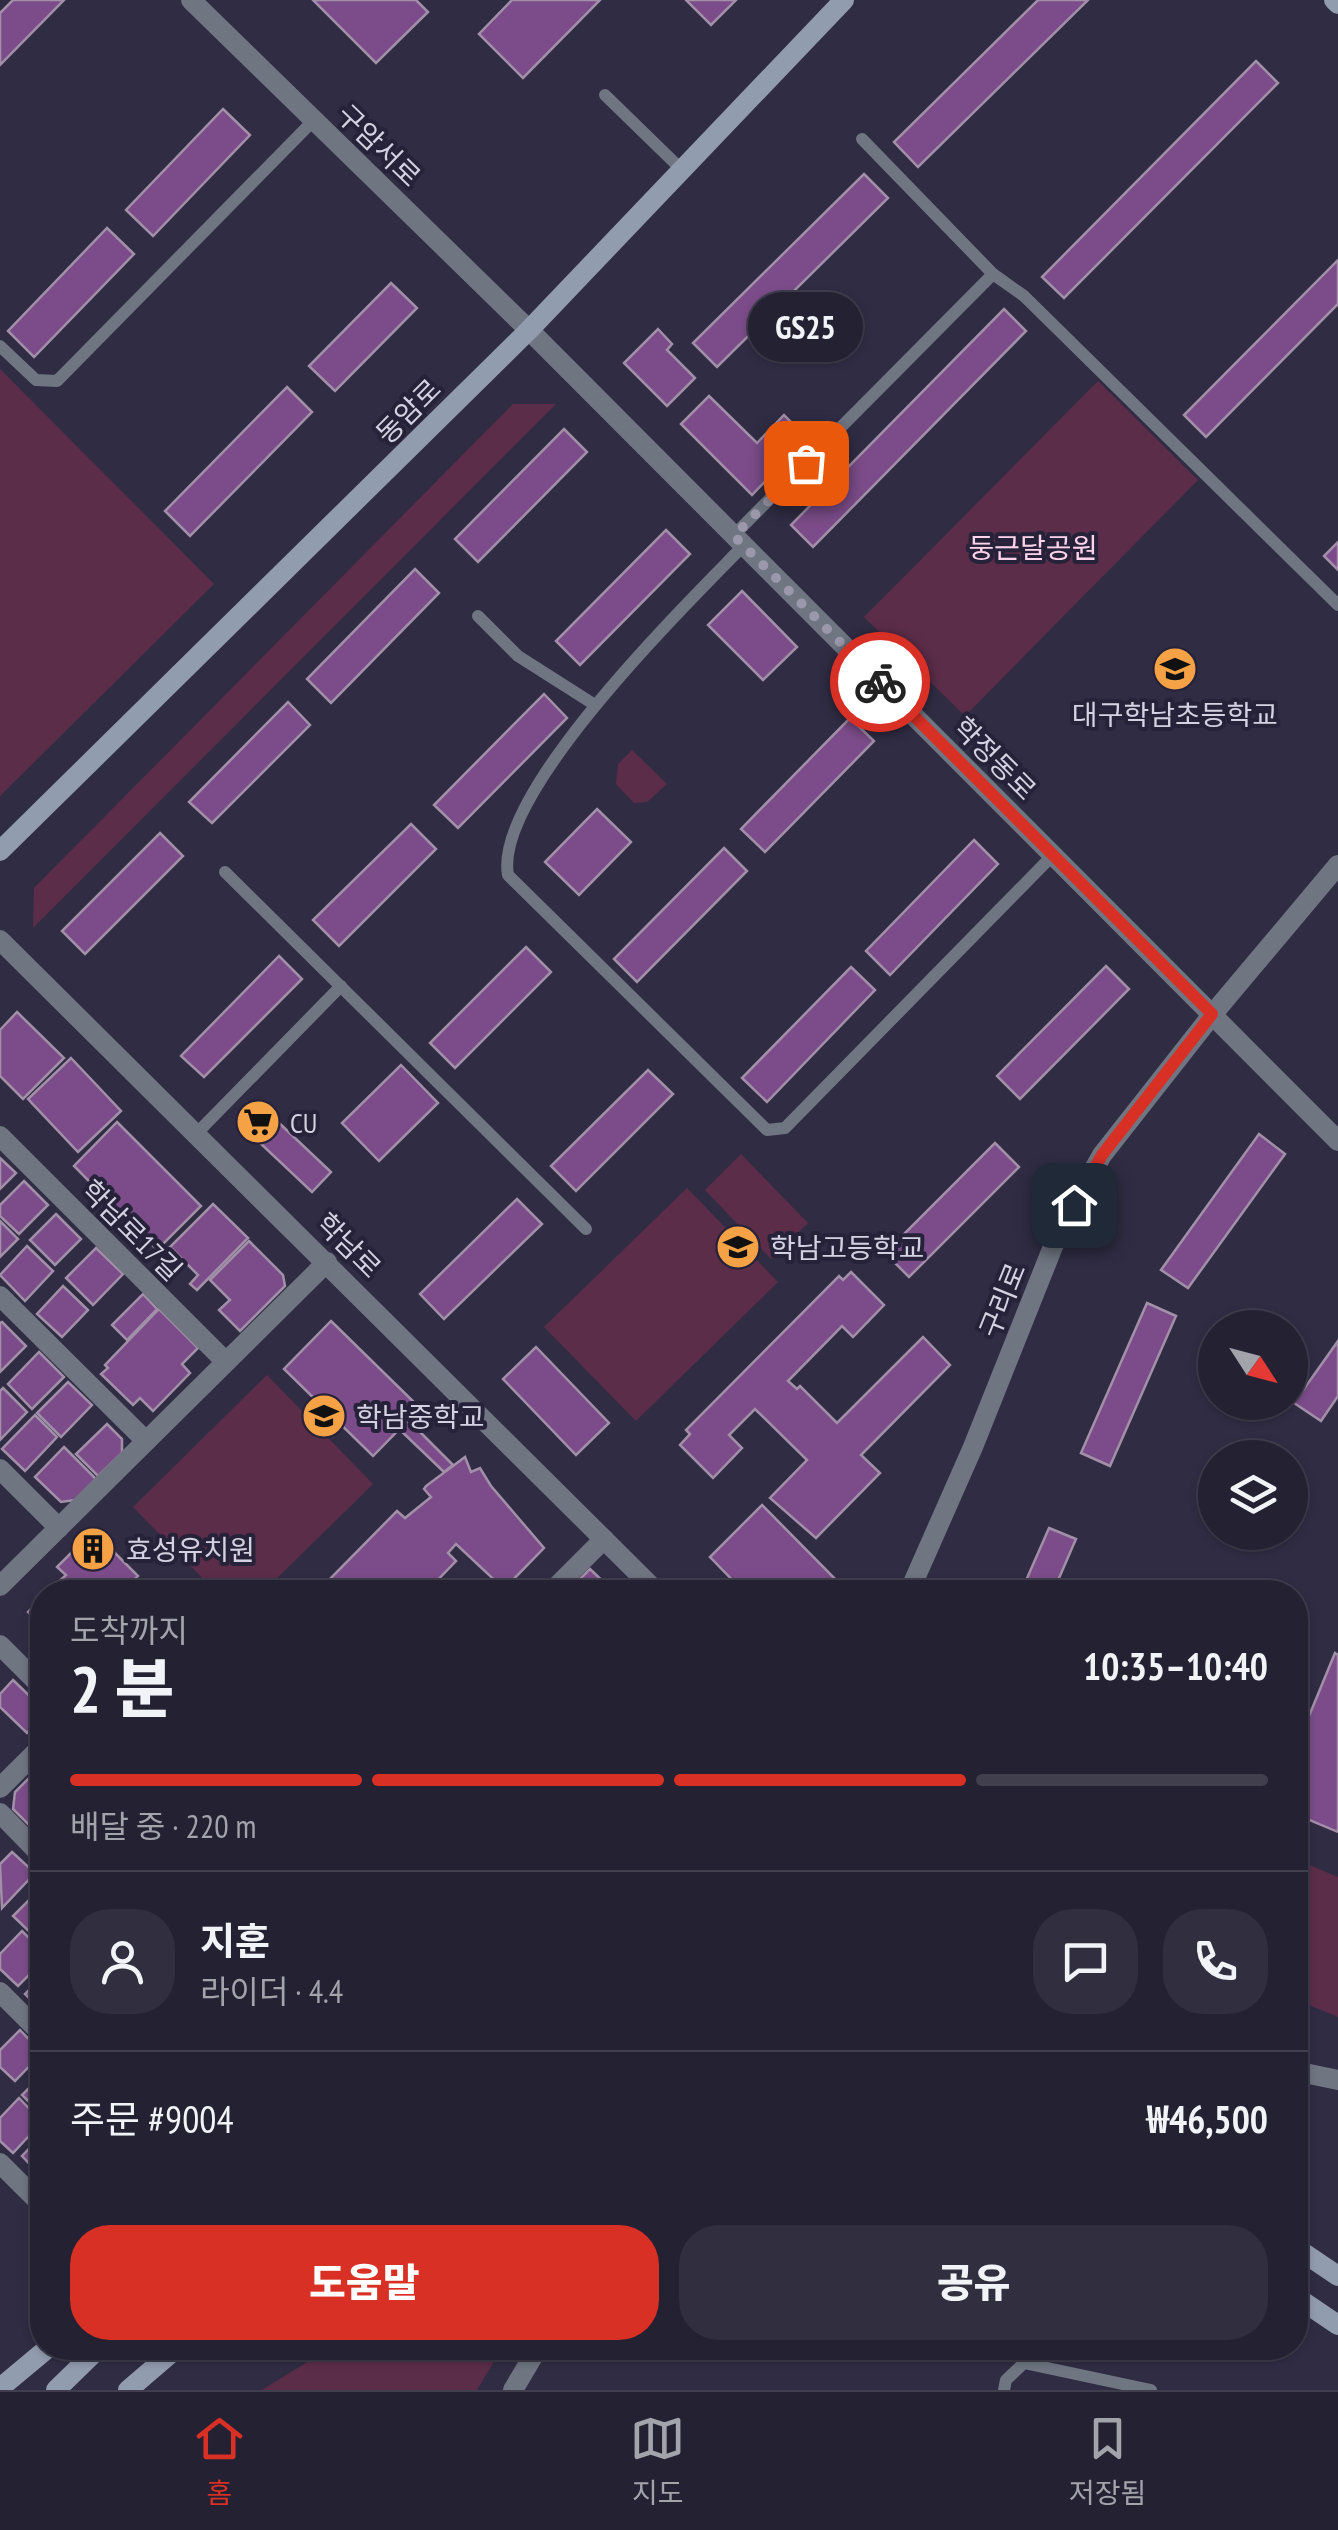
<!DOCTYPE html>
<html lang="ko">
<head>
<meta charset="utf-8">
<style>
	body { margin:0; font-family:"PT Sans Narrow","Noto Sans KR",sans-serif; background:#302e3f; color:#f1f3f6; height:100vh; display:flex; flex-direction:column; font-size:38px; white-space:nowrap }
	* { box-sizing:border-box; margin:0 }
	p { font-size:32px; color:#a3a3ac }
	.icon { flex:none; width:55px; height:55px; fill:none; stroke:currentColor; stroke-width:2; stroke-linecap:round; stroke-linejoin:round }
	.map { position:relative; flex:1; overflow:hidden }
	.drawer { position:absolute; left:30px; top:1580px; width:1278px; height:780px; display:flex; flex-direction:column; background:#242133; border-radius:40px; box-shadow:0 2px 8px #0004,0 0 0 2px #413e4e }
	.drawer>* { flex:none }
	.needle { width:65px; rotate:126deg }
	.buttons { position:absolute; left:1198px; top:1310px; display:grid; gap:20px }
	.buttons a { display:grid; place-items:center; width:110px; height:110px; border-radius:50%; background:#242133; box-shadow:0 2px 8px #0004,0 0 0 2px #413e4e; font-size:50px }
	.pin { position:absolute; display:grid; place-items:center; width:85px; height:85px; color:#fff; margin:-42px; border-radius:20px; box-shadow:0 5px 15px #0006 }
	.courier { position:absolute; display:grid; place-items:center; width:100px; height:100px; margin:-50px; border:8px solid #d93025; border-radius:50%; background:#fff; color:#222; box-shadow:0 2px 12px #0007 }
	.bubble { position:absolute; height:70px; border-radius:35px; background:#242133; box-shadow:0 2px 8px #0004,0 0 0 2px #413e4e; font-size:32px; font-weight:800; line-height:70px; text-align:center }
	.summary em { font-style:normal; font-weight:800 }
	.summary div { display:flex; flex-direction:column-reverse }
	.summary { display:flex; align-items:center; justify-content:space-between; height:170px; padding:0 40px }
	h1 { font-size:65px; font-weight:800; line-height:75px }
	.bar { display:grid; grid-template-columns:repeat(4,1fr); gap:15px 10px; align-content:center; height:120px; padding:0 40px }
	.bar i { height:12px; border-radius:8px; background:#413e4e }
	.bar .on { background:#d93025 }
	.bar p { grid-column:span 4 }
	.line { display:flex; align-items:center; gap:25px; padding:0 40px; border-top:2px solid #413e4e }
	.line div { flex:1 }
	.round { display:grid; place-items:center; flex:none; width:105px; height:105px; border-radius:40px; background:#302e3f }
	.primary-button { display:flex; gap:20px; margin-top:auto; padding:20px 40px }
	.primary-button a { flex:1; height:115px; border-radius:40px; background:#d93025; color:#fff; font-size:40px; font-weight:800; line-height:115px; text-align:center }
	.primary-button a+a { background:#302e3f; color:#f1f3f6 }
	.tabs { display:flex; justify-content:space-around; align-items:center; height:140px; border-top:2px solid #413e4e; background:#242133; font-size:28px; color:#a3a3ac }
	.tabs a { display:grid; justify-items:center; gap:5px }
	.tabs .on { color:#d93025 }
	.map>svg:first-child { display:block }
</style>
</head>
<body>
<div class="map">
<svg width="1338" height="2390" viewBox="0 0 1338 2390">
	<rect width="100%" height="100%" fill="#302c44"/>
	<!-- green -->
	<g fill="#5c2d49">
		<path d="M0 369 214 584 0 796Z"/>
		<path d="M1098 381 1198 480 965 716 864 617Z"/>
		<path d="M513 404H556L33 928 34 888Z"/>
		<path d="M632 750 667 784 647 802 634 803 616 784 618 764Z"/>
		<path d="M741 1154 808 1223 771 1259 705 1190Z"/>
		<path d="M687 1188 778 1282 636 1421 544 1327Z"/>
		<path d="M267 1375 373 1484 263 1592H216L133 1507Z"/>
		<path d="M1295 1859 1338 1877V2017L1295 1999Z"/>
		<path d="M330 2348H502L477 2390H262Z"/>
	</g>
	<!-- building -->
	<g fill="#7b4c89" stroke="#a28fa8" stroke-width="2.5">
		<path d="M13 0H64L0 65V13Z"/>
		<path d="M313 0H416L428 12 376 63Z"/>
		<path d="M512 0H600L523 78 479 34Z"/>
		<path d="M686 0H736L711 25Z"/>
		<path d="M1038 0H1088L918 167 894 142Z"/>
		<path d="M1256 61 1278 83 1064 298 1042 277Z"/>
		<path d="M223 109 250 135 153 236 126 210Z"/>
		<path d="M864 174 888 198 717 367 693 343Z"/>
		<path d="M107 228 134 254 34 357 8 331Z"/>
		<path d="M1338 260V304L1206 437 1184 415Z"/>
		<path d="M391 283 417 308 335 391 309 366Z"/>
		<path d="M1004 309 1026 331 813 547 791 525Z"/>
		<path d="M658 329 672 344 667 350 695 378 667 406 624 363Z"/>
		<path d="M287 387 312 412 190 536 165 511Z"/>
		<path d="M709 396 757 443 784 415 807 438 752 495 681 424Z"/>
		<path d="M564 429 587 452 478 562 455 539Z"/>
		<path d="M666 530 690 554 580 665 556 641Z"/>
		<path d="M1338 542V570L1324 556Z"/>
		<path d="M415 569 439 593 331 703 307 679Z"/>
		<path d="M742 591 797 647 763 680 708 625Z"/>
		<path d="M544 694 567 718 458 828 434 805Z"/>
		<path d="M288 702 310 725 212 823 189 802Z"/>
		<path d="M850 718 874 741 765 852 741 829Z"/>
		<path d="M597 809 631 842 579 895 545 862Z"/>
		<path d="M411 824 436 849 339 946 313 920Z"/>
		<path d="M160 833 183 856 85 954 62 931Z"/>
		<path d="M974 840 998 864 890 975 866 951Z"/>
		<path d="M724 848 747 871 637 982 614 959Z"/>
		<path d="M526 947 551 972 455 1068 430 1043Z"/>
		<path d="M279 956 302 979 204 1077 181 1056Z"/>
		<path d="M1106 966 1129 989 1020 1099 997 1076Z"/>
		<path d="M851 967 875 990 767 1102 742 1078Z"/>
		<path d="M17 1012 64 1058 23 1099 0 1076V1030Z"/>
		<path d="M71 1058 121 1111 78 1152 28 1099Z"/>
		<path d="M401 1065 438 1103 379 1161 342 1123Z"/>
		<path d="M648 1070 673 1094 576 1191 551 1166Z"/>
		<path d="M259 1104 331 1172 312 1192 240 1124Z"/>
		<path d="M117 1122 201 1206 157 1250 74 1166Z"/>
		<path d="M1259 1134 1285 1154 1188 1288 1161 1270Z"/>
		<path d="M995 1143 1019 1167 909 1277 885 1253Z"/>
		<path d="M0 1158 16 1173 0 1189Z"/>
		<path d="M24 1181 48 1205 19 1234 0 1216V1205Z"/>
		<path d="M517 1199 542 1224 444 1319 420 1294Z"/>
		<path d="M213 1204 248 1238 197 1290 190 1284 198 1275 170 1247Z"/>
		<path d="M56 1214 81 1239 55 1265 30 1240Z"/>
		<path d="M0 1221 18 1239 0 1257Z"/>
		<path d="M249 1241 283 1275 285 1286 240 1331 219 1310 230 1300 210 1280Z"/>
		<path d="M27 1246 53 1271 25 1301 0 1275Z"/>
		<path d="M96 1248 123 1274 93 1305 66 1278Z"/>
		<path d="M851 1272 884 1305 853 1337 842 1326 788 1381 797 1389 800 1386 837 1423 923 1337 950 1365 861 1455 880 1473 816 1538 770 1498 807 1460 755 1409 729 1435 742 1448 713 1478 680 1445 690 1434 686 1430 839 1276 843 1280Z"/>
		<path d="M63 1286 88 1310 62 1337 37 1314Z"/>
		<path d="M143 1294 157 1309 127 1340 112 1325Z"/>
		<path d="M1147 1303 1176 1316 1110 1466 1081 1453Z"/>
		<path d="M159 1309 198 1348 182 1364 190 1373 153 1411 140 1398 133 1405 101 1374 108 1368 105 1365Z"/>
		<path d="M331 1321 420 1408 373 1456 284 1369Z"/>
		<path d="M2 1322 26 1346 0 1372V1323Z"/>
		<path d="M1338 1341V1396L1321 1421 1294 1403Z"/>
		<path d="M536 1347 609 1423 576 1455 503 1379Z"/>
		<path d="M39 1352 64 1377 32 1409 8 1384Z"/>
		<path d="M68 1382 92 1405 61 1437 37 1413Z"/>
		<path d="M3 1388 27 1412 0 1440V1391Z"/>
		<path d="M35 1415 57 1437 25 1471 2 1449Z"/>
		<path d="M408 1420 453 1465 444 1472 399 1429Z"/>
		<path d="M107 1424 122 1439V1453L98 1476 76 1454Z"/>
		<path d="M64 1447 96 1479 75 1500 61 1502 35 1477Z"/>
		<path d="M465 1457 471 1472 480 1468 491 1486 544 1548 504 1589 456 1544 448 1553 456 1561 426 1592H331L324 1585 397 1511 405 1518 431 1497 424 1489 426 1486Z"/>
		<path d="M762 1505 848 1592H744L710 1557Z"/>
		<path d="M1049 1528 1076 1539 1053 1592H1021Z"/>
		<path d="M93 1531 138 1576 121 1592H48L66 1575 57 1567Z"/>
		<path d="M590 1569 614 1592H567Z"/>
		<path d="M42 1598V1627L28 1612Z"/>
		<path d="M1335 1653 1338 1655V1832L1295 1814V1750Z"/>
		<path d="M13 1680 40 1706V1719L27 1733 0 1707V1694Z"/>
		<path d="M37 1770 42 1775V1816L31 1827 13 1809 15 1792Z"/>
		<path d="M12 1852 35 1873 2 1908 0 1864Z"/>
		<path d="M42 1887V1932L36 1938 13 1916Z"/>
		<path d="M22 1931 42 1951V1962L18 1986 0 1969V1954Z"/>
		<path d="M42 1977V2011L25 1994Z"/>
		<path d="M20 2030 42 2053 15 2081 0 2067V2050Z"/>
		<path d="M42 2075V2115L22 2095Z"/>
		<path d="M19 2098 42 2122 13 2153 0 2141V2118Z"/>
		<path d="M42 2135V2177L22 2156Z"/>
	</g>
	<g fill="none" stroke-linecap="round" stroke-linejoin="round">
		<!-- service -->
		<g stroke="#6f7581" stroke-width="12">
			<path d="M605 95 682 170"/>
			<path d="M862 139 993 274 1024 296 1338 605"/>
			<path d="M0 346 36 380 57 381 314 120"/>
			<path d="M734 535 993 274"/>
			<path d="M744 545C687 604 493 793 508 875L767 1130 785 1128 1053 855"/>
			<path d="M478 616 518 656 595 705"/>
			<path d="M225 872 586 1229"/>
			<path d="M197 1133 341 986"/>
			<path d="M1004 2390 1006 2380 1024 2363 1151 2390"/>
		</g>
		<!-- minor -->
		<g stroke="#6f7581" stroke-width="20">
			<path d="M191 0 529 330 1338 1141"/>
			<path d="M0 940 657 1592"/>
			<path d="M0 1136 226 1362"/>
			<path d="M0 1296 146 1441"/>
			<path d="M0 1469 59 1528"/>
			<path d="M0 1586 327 1262"/>
			<path d="M551 1592 604 1539"/>
			<path d="M0 1645 42 1687"/>
			<path d="M0 1788 42 1746"/>
			<path d="M0 1813 42 1856"/>
			<path d="M0 1992 42 2034"/>
			<path d="M1295 2071 1338 2080"/>
			<path d="M0 2163 42 2205"/>
		</g>
		<!-- tertiary -->
		<g stroke="#6f7581" stroke-width="20">
			<path d="M909 1592 973 1447 1060 1229 1102 1155 1212 1015 1338 865"/>
			<path d="M513 2390 538 2348"/>
		</g>
		<!-- secondary -->
		<g stroke="#929caf" stroke-width="20">
			<path d="M1334 0 1338 4"/>
			<path d="M0 851 529 330 844 0"/>
			<path d="M1295 2247 1338 2276"/>
			<path d="M1295 2296 1338 2325"/>
			<path d="M0 2388 48 2348"/>
			<path d="M56 2390 99 2348"/>
			<path d="M128 2390 177 2348"/>
		</g>
	</g>
	<g fill="none" stroke-linecap="round" stroke-linejoin="round">
		<!-- done -->
		<path stroke="#9b98ab" stroke-width="10" stroke-dasharray="0 18" d="M806 463 734 536 880 682"/>
		<!-- route -->
		<path stroke="#d93025" stroke-width="12" d="M880 682 1212 1014 1102 1155 1074 1205"/>
	</g>
	<!-- icons -->
	<defs>
		<symbol id="school-disc" viewBox="-11 -11 22 22"><circle r="9.5" fill="#f5a246" stroke="#26223a"/><path d="M0-5L7-2L0 1L-7-2ZM-4 1L0 2.5L4 1V4Q0 6-4 4Z" fill="#111"/></symbol>
		<symbol id="supermarket-disc" viewBox="-11 -11 22 22"><circle r="9.5" fill="#f5a246" stroke="#26223a"/><path d="M-6-5.5h2.5l.6 2H6L4.5 2H-2.5L-4.4-4H-6ZM-1.5 3.2a1.3 1.3 0 1 0 .1 0ZM3 3.2a1.3 1.3 0 1 0 .1 0Z" fill="#111"/></symbol>
		<symbol id="building-disc" viewBox="-11 -11 22 22"><circle r="9.5" fill="#f5a246" stroke="#26223a"/><path d="M-4-6H4V6H1V3H-1V6H-4ZM-2.5-4.3h1.7v1.8h-1.7ZM.8-4.3h1.7v1.8H.8ZM-2.5-1h1.7V.8h-1.7ZM.8-1h1.7V.8H.8Z" fill="#111"/></symbol>
	</defs>
	<g fill-rule="evenodd">
		<use href="#school-disc" x="1150" y="644" width="50" height="50"/>
		<use href="#supermarket-disc" x="233" y="1097" width="50" height="50"/>
		<use href="#school-disc" x="713" y="1222" width="50" height="50"/>
		<use href="#school-disc" x="299" y="1391" width="50" height="50"/>
		<use href="#building-disc" x="68" y="1524" width="50" height="50"/>
	</g>
	<g text-anchor="middle" dominant-baseline="central" stroke-width="8" stroke-linejoin="round" paint-order="stroke">
		<!-- street labels -->
		<g font-size="28" fill="#d4d2e2" stroke="#26223a">
			<text transform="translate(379 145) rotate(44)">구암서로</text>
			<text transform="translate(408 411) rotate(-45)">동암로</text>
			<text transform="translate(995 758) rotate(45)">학정동로</text>
			<text transform="translate(132 1230) rotate(45)">학남로17길</text>
			<text transform="translate(349 1245) rotate(45)">학남로</text>
			<text transform="translate(1002 1300) rotate(-68)">구리로</text>
		</g>
		<!-- park labels -->
		<g font-size="28" fill="#ffd4eb" stroke="#26223a">
			<text x="1033" y="547">둥근달공원</text>
		</g>
		<!-- poi labels -->
		<g font-size="28" fill="#d4d2e2" stroke="#26223a" text-anchor="start">
			<text x="1175" y="714" text-anchor="middle">대구학남초등학교</text>
			<text x="290" y="1122">CU</text>
			<text x="770" y="1247">학남고등학교</text>
			<text x="356" y="1416">학남중학교</text>
			<text x="126" y="1549">효성유치원</text>
		</g>
	</g>
</svg>
<div class="buttons">
<a><svg class="needle" viewBox="-14 -14 28 28"><path d="M0-13l5 13h-10z" fill="#e53935"/><path d="M0 13l5-13h-10z" fill="#a3a3ac"/></svg></a>
<a><svg class="icon" aria-label="layers" viewBox="0 0 24 24"><path d="M12 4l9 5-9 5-9-5zM3 14l9 5 9-5"/></svg></a>
</div>
<div class="pin" style="left:806px;top:463px;background:#ea580c"><svg class="icon" aria-label="bag" viewBox="0 0 24 24"><path d="M5 8h14l-1 12H6zM9 8a3 3 0 0 1 6 0"/></svg></div>
<div class="pin" style="left:1074px;top:1205px;background:#1f2937"><svg class="icon" aria-label="home" viewBox="0 0 24 24"><path d="M3 11l9-7 9 7M6 9v11h12V9"/></svg></div>
<div class="courier" style="left:880px;top:682px"><svg class="icon" aria-label="bike" viewBox="0 0 24 24"><circle cx="6" cy="16" r="4"/><circle cx="18" cy="16" r="4"/><path d="M6 16l4-8h5l3 8M10 8l3 8H6M13 5h3"/></svg></div>
<div class="bubble" style="left:748px;top:292px;width:115px">GS25</div>
<section class="drawer">
<div class="summary"><div><h1>2 분</h1><p>도착까지</p></div><em>10:35–10:40</em></div>
<div class="bar"><i class="on"></i><i class="on"></i><i class="on"></i><i></i><p>배달 중 · 220 m</p></div>
<div class="line" style="height:180px"><a class="round"><svg class="icon" aria-label="person" viewBox="0 0 24 24"><circle cx="12" cy="8" r="4"/><path d="M4 21q1-7 8-7t8 7"/></svg></a><div><b>지훈</b><p>라이더 · 4.4</p></div><a class="round"><svg class="icon" aria-label="chat" viewBox="0 0 24 24"><path d="M4 5h16v11H9l-5 4z"/></svg></a><a class="round"><svg class="icon" aria-label="phone" viewBox="0 0 24 24"><path d="M5 4h4l2 5-3 2q2 4 5 5l2-3 5 2v4C11 20 4 13 5 4z"/></svg></a></div>
<div class="line" style="height:130px"><div>주문 #9004</div><b>₩46,500</b></div>
<div class="primary-button"><a>도움말</a><a>공유</a></div>
</section>
</div>
<nav class="tabs">
<a class="on"><svg class="icon" aria-label="home" viewBox="0 0 24 24"><path d="M3 11l9-7 9 7M6 9v11h12V9"/></svg>홈</a>
<a><svg class="icon" aria-label="map" viewBox="0 0 24 24"><path d="M3 6l6-2 6 2 6-2v14l-6 2-6-2-6 2zM9 4v14M15 6v14"/></svg>지도</a>
<a><svg class="icon" aria-label="saved" viewBox="0 0 24 24"><path d="M7 4h10v16l-5-4-5 4z"/></svg>저장됨</a>
</nav>
</body>
</html>
